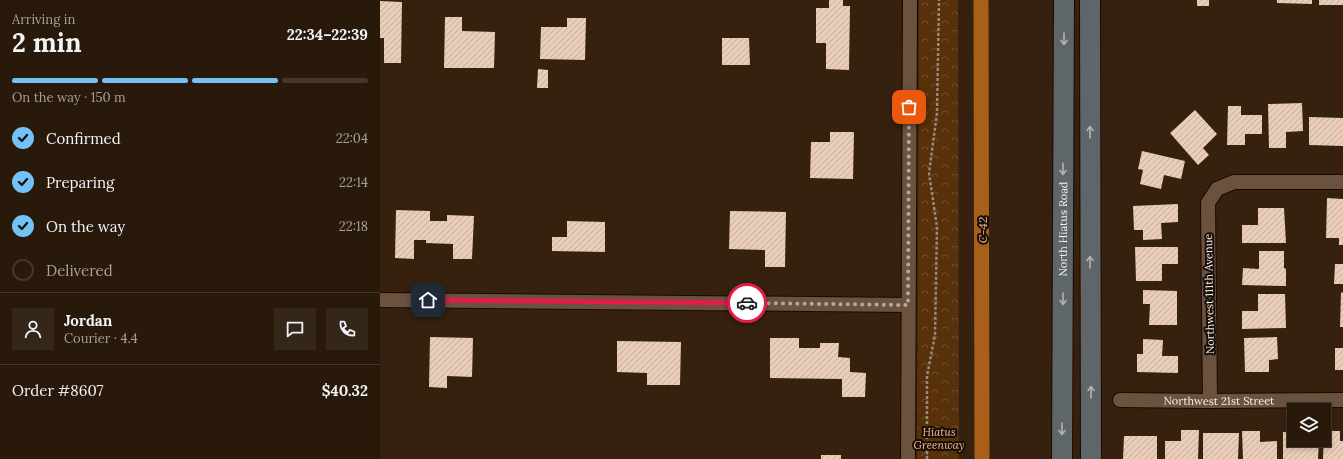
<!DOCTYPE html>
<html lang="en">
<head>
<meta charset="utf-8">
<style>
	body { margin:0; font-family:Lora,serif; background:#342619; color:#f1f3f6; height:100vh; display:flex; flex-direction:column; font-size:15px; white-space:nowrap }
	* { box-sizing:border-box; margin:0 }
	p { font-size:13px; color:#a5a09d }
	.icon { flex:none; width:22px; height:22px; fill:none; stroke:currentColor; stroke-width:2; stroke-linecap:round; stroke-linejoin:round }
	.map { position:relative; flex:1; overflow:hidden }
	.sheet { display:flex; flex-direction:column; background:#28190b; width:380px }
	.sheet>* { flex:none }
	.controls { position:absolute; left:907px; top:403px; display:grid; gap:8px }
	.controls a { display:grid; place-items:center; width:44px; height:44px; border-radius:0px; background:#28190b; box-shadow:0 2px 6px #0003,0 0 0 1px #44382c; font-size:20px }
	.pin { position:absolute; display:grid; place-items:center; width:34px; height:34px; color:#fff; margin:-17px; border-radius:8px; box-shadow:0 2px 6px #0006 }
	.courier { position:absolute; display:grid; place-items:center; width:40px; height:40px; margin:-20px; border:3px solid #e11d48; border-radius:50%; background:#fff; color:#222; box-shadow:0 1px 5px #0007 }
	.head em { font-style:normal; font-weight:700 }
	.head div { display:flex; flex-direction:column-reverse }
	.head { display:flex; align-items:center; justify-content:space-between; height:68px; padding:0 12px }
	h1 { font-size:26px; font-weight:700; line-height:30px }
	.bar { display:grid; grid-template-columns:repeat(4,1fr); gap:6px 4px; align-content:center; height:48px; padding:0 12px }
	.bar i { height:5px; border-radius:3px; background:#44382c }
	.bar .active { background:#73c1f5 }
	.bar p { grid-column:span 4 }
	.line { display:flex; align-items:center; gap:10px; padding:0 12px; border-top:1px solid #44382c }
	.line div { flex:1 }
	.round { display:grid; place-items:center; flex:none; width:42px; height:42px; border-radius:0px; background:#342619 }
	ol { padding:0 12px; list-style:none }
	li { display:flex; align-items:center; gap:12px; height:44px }
	li p { margin-inline-start:auto }
	li .icon { padding:4px; border-radius:50%; background:#73c1f5; color:#111; stroke-width:4 }
	li:last-child { color:#a5a09d }
	li i { width:22px; height:22px; border:2px solid #44382c; border-radius:50% }
	main { display:flex; flex:1; min-height:0 }
	.map>svg:first-child { display:block }
</style>
</head>
<body>
<main>
<section class="sheet">
<div class="head"><div><h1>2 min</h1><p>Arriving in</p></div><em>22:34–22:39</em></div>
<div class="bar"><i class="active"></i><i class="active"></i><i class="active"></i><i></i><p>On the way · 150 m</p></div>
<ol>
<li><svg class="icon" aria-label="check" viewBox="0 0 24 24"><path d="M5 12l5 5 9-10"/></svg>Confirmed<p>22:04</p></li>
<li><svg class="icon" aria-label="check" viewBox="0 0 24 24"><path d="M5 12l5 5 9-10"/></svg>Preparing<p>22:14</p></li>
<li><svg class="icon" aria-label="check" viewBox="0 0 24 24"><path d="M5 12l5 5 9-10"/></svg>On the way<p>22:18</p></li>
<li><i></i>Delivered</li>
</ol>
<div class="line" style="height:72px"><a class="round"><svg class="icon" aria-label="person" viewBox="0 0 24 24"><circle cx="12" cy="8" r="4"/><path d="M4 21q1-7 8-7t8 7"/></svg></a><div><b>Jordan</b><p>Courier · 4.4</p></div><a class="round"><svg class="icon" aria-label="chat" viewBox="0 0 24 24"><path d="M4 5h16v11H9l-5 4z"/></svg></a><a class="round"><svg class="icon" aria-label="phone" viewBox="0 0 24 24"><path d="M5 4h4l2 5-3 2q2 4 5 5l2-3 5 2v4C11 20 4 13 5 4z"/></svg></a></div>
<div class="line" style="height:52px"><div>Order #8607</div><b>$40.32</b></div>
</section>
<div class="map">
<svg width="963" height="459" viewBox="0 0 963 459">
	<defs>
		<pattern id="forest-crowns" width="20" height="18" patternUnits="userSpaceOnUse"><rect width="20" height="18" fill="#58300a"/><path d="M2 6a3 3 0 1 1 6 0M12 15a3 3 0 1 1 6 0" fill="none" stroke="#714e2e"/></pattern>
		<pattern id="building-hatch" width="6" height="6" patternUnits="userSpaceOnUse"><rect width="6" height="6" fill="#eacdb8"/><path d="M-1 1l2-2M0 6l6-6M5 7l2-2" fill="none" stroke="#c2ac9c"/></pattern>
	</defs>
	<rect width="100%" height="100%" fill="#36210f"/>
	<!-- forest -->
	<path fill="url(#forest-crowns)" d="M539 0H578L579 459H537Z"/>
	<g fill="none" stroke-linecap="round" stroke-linejoin="round">
		<!-- canal -->
		<path stroke="#a75f19" stroke-width="15" d="M601 0 602 459"/>
	</g>
	<!-- building -->
	<g fill="url(#building-hatch)">
		<path d="M449 0H463V6H470L469 70 446 69V43H436V8H449Z"/>
		<rect x="817" y="0" width="12" height="6"/>
		<path d="M897 0H932V4L897 3Z"/>
		<rect x="939" y="0" width="24" height="5"/>
		<path d="M0 1 22 2 21 63H4V38H0Z"/>
		<path d="M65 17H82V31L115 32 114 68H64Z"/>
		<path d="M187 18H206L205 60 160 59 161 27H187Z"/>
		<path d="M342 38H369L370 65H342Z"/>
		<path d="M158 69 168 70V88H157Z"/>
		<path d="M922 103 923 131 906 132V148H889L888 104Z"/>
		<path d="M848 106H861V115H882V134H865V145H847Z"/>
		<path d="M815 110 837 134 823 148 829 155 818 165 790 133Z"/>
		<path d="M929 117 963 118V146L929 145Z"/>
		<path d="M450 132H474L473 179 430 178 431 142H450Z"/>
		<path d="M762 151 805 161 801 179 784 175 781 189 760 184 763 170 758 169Z"/>
		<path d="M947 198 963 199V245H959V238H946Z"/>
		<path d="M798 204V222L781 223 782 239 763 240V230H754L753 206Z"/>
		<path d="M878 208H904L906 243H862V225H878Z"/>
		<path d="M16 210 50 211V221H67V215L94 216 92 259H73V244L46 243V240H34V259L15 258Z"/>
		<path d="M350 211 406 212 405 267H385V250L349 249Z"/>
		<path d="M187 221 225 222V252L172 251V237H187Z"/>
		<path d="M755 247H798V264H782V281H756Z"/>
		<path d="M879 251H904V268L906 269V286L862 285 863 268 879 269Z"/>
		<path d="M955 264H963V284H954Z"/>
		<path d="M763 290 797 291V325H769L770 304H763Z"/>
		<path d="M961 292 963 293V327H960Z"/>
		<path d="M878 294H905L906 328 862 329V311H878Z"/>
		<path d="M50 337 93 338 92 377 67 376V388L49 387Z"/>
		<path d="M897 337 898 359 889 360V372H865L864 338Z"/>
		<path d="M390 338H419V348H440V343H459L458 357 470 358V372L486 373 485 397H462V379L390 378Z"/>
		<path d="M763 339 783 340 782 356H798V373L757 372V354H763Z"/>
		<path d="M237 341 301 342 300 385H267V373L237 372Z"/>
		<rect x="955" y="348" width="8" height="22"/>
		<path d="M801 430H819L818 459H785V441H801Z"/>
		<path d="M862 431H880V442L897 441V459H863Z"/>
		<path d="M944 431H960V441H963V459H943Z"/>
		<path d="M903 432H914V440H939L938 459H903Z"/>
		<path d="M823 433H859L858 459H823Z"/>
		<path d="M744 436H777V459H743Z"/>
		<rect x="441" y="455" width="20" height="4"/>
	</g>
	<g fill="none" stroke-linecap="round" stroke-linejoin="round">
		<defs>
			<g id="minor">
				<path d="M0 300 528 305"/>
				<path id="s1" d="M740 400 830 401 963 400"/>
				<path d="M830 401 828 203 837 189 854 182H963"/>
				<path d="M528 459 530 0"/>
			</g>
			<g id="secondary">
				<path d="M710 0 711 459"/>
				<path id="s2" d="M682 459 684 0"/>
			</g>
		</defs>
		<!-- minor casing -->
		<use href="#minor" stroke="#1d0900" stroke-width="16"/>
		<!-- secondary casing -->
		<use href="#secondary" stroke="#1d0900" stroke-width="22"/>
		<!-- path -->
		<path stroke="#9a8a7d" stroke-width="2.5" stroke-dasharray="3 2" stroke-linecap="butt" d="M547 459V376L555 335 557 227 549 173 557 113 559 0"/>
		<!-- minor -->
		<use href="#minor" stroke="#6a523f" stroke-width="14"/>
		<!-- secondary -->
		<use href="#secondary" stroke="#5e6669" stroke-width="20"/>
	</g>
	<!-- one-way arrows -->
	<defs><path id="oneway-shaft" d="M-6 0H5M1.5-3L5.5 0L1.5 3" fill="none" stroke-width="1.6" stroke-linecap="round" stroke-linejoin="round"/></defs>
	<g stroke="#b5b2af">
		<use href="#oneway-shaft" transform="translate(684 39) rotate(90)"/>
		<use href="#oneway-shaft" transform="translate(710 132) rotate(-90)"/>
		<use href="#oneway-shaft" transform="translate(683 169) rotate(90)"/>
		<use href="#oneway-shaft" transform="translate(710 262) rotate(-90)"/>
		<use href="#oneway-shaft" transform="translate(683 299) rotate(90)"/>
		<use href="#oneway-shaft" transform="translate(711 392) rotate(-90)"/>
		<use href="#oneway-shaft" transform="translate(682 429) rotate(90)"/>
	</g>
	<g fill="none" stroke-linecap="round" stroke-linejoin="round">
		<!-- done -->
		<path stroke="#b7a89c" stroke-width="4" stroke-dasharray="0 7.2" d="M367 303 528 305 529 107"/>
		<!-- route -->
		<path stroke="#e11d48" stroke-width="5" d="M48 300 367 303"/>
	</g>
	<g text-anchor="middle" dominant-baseline="central" stroke-width="4" stroke-linejoin="round" paint-order="stroke">
		<!-- street labels -->
		<g font-size="11" fill="#fdf1e8" stroke="#160d06">
			<text stroke="none"><textPath href="#s2" startOffset="230">North Hiatus Road</textPath></text>
			<text transform="translate(829 294) rotate(-91)">Northwest 111th Avenue</text>
			<text stroke="none"><textPath href="#s1" startOffset="99">Northwest 21st Street</textPath></text>
		</g>
		<!-- park labels -->
		<g font-size="11" font-style="italic" fill="#fcc093" stroke="#160d06">
			<text x="559" y="432">Hiatus<tspan x="559" dy="13">Greenway</tspan></text>
		</g>
		<!-- water labels -->
		<g font-size="12" font-style="italic" fill="#f6bb8d" stroke="#160d06">
			<text transform="translate(602 230) rotate(-90)">C-42</text>
		</g>
	</g>
</svg>
<div class="controls">
<a><svg class="icon" aria-label="layers" viewBox="0 0 24 24"><path d="M12 4l9 5-9 5-9-5zM3 14l9 5 9-5"/></svg></a>
</div>
<div class="pin" style="left:529px;top:107px;background:#ea580c"><svg class="icon" aria-label="bag" viewBox="0 0 24 24"><path d="M5 8h14l-1 12H6zM9 8a3 3 0 0 1 6 0"/></svg></div>
<div class="pin" style="left:48px;top:300px;background:#1f2937"><svg class="icon" aria-label="home" viewBox="0 0 24 24"><path d="M3 11l9-7 9 7M6 9v11h12V9"/></svg></div>
<div class="courier" style="left:367px;top:303px"><svg class="icon" aria-label="car" viewBox="0 0 24 24"><path d="M5 17H2v-5l4-1 3-4h7l3 4 3 1v5h-3M9 17h6M6 11h13"/><circle cx="7" cy="17" r="2"/><circle cx="17" cy="17" r="2"/></svg></div>
</div>
</main>
</body>
</html>
